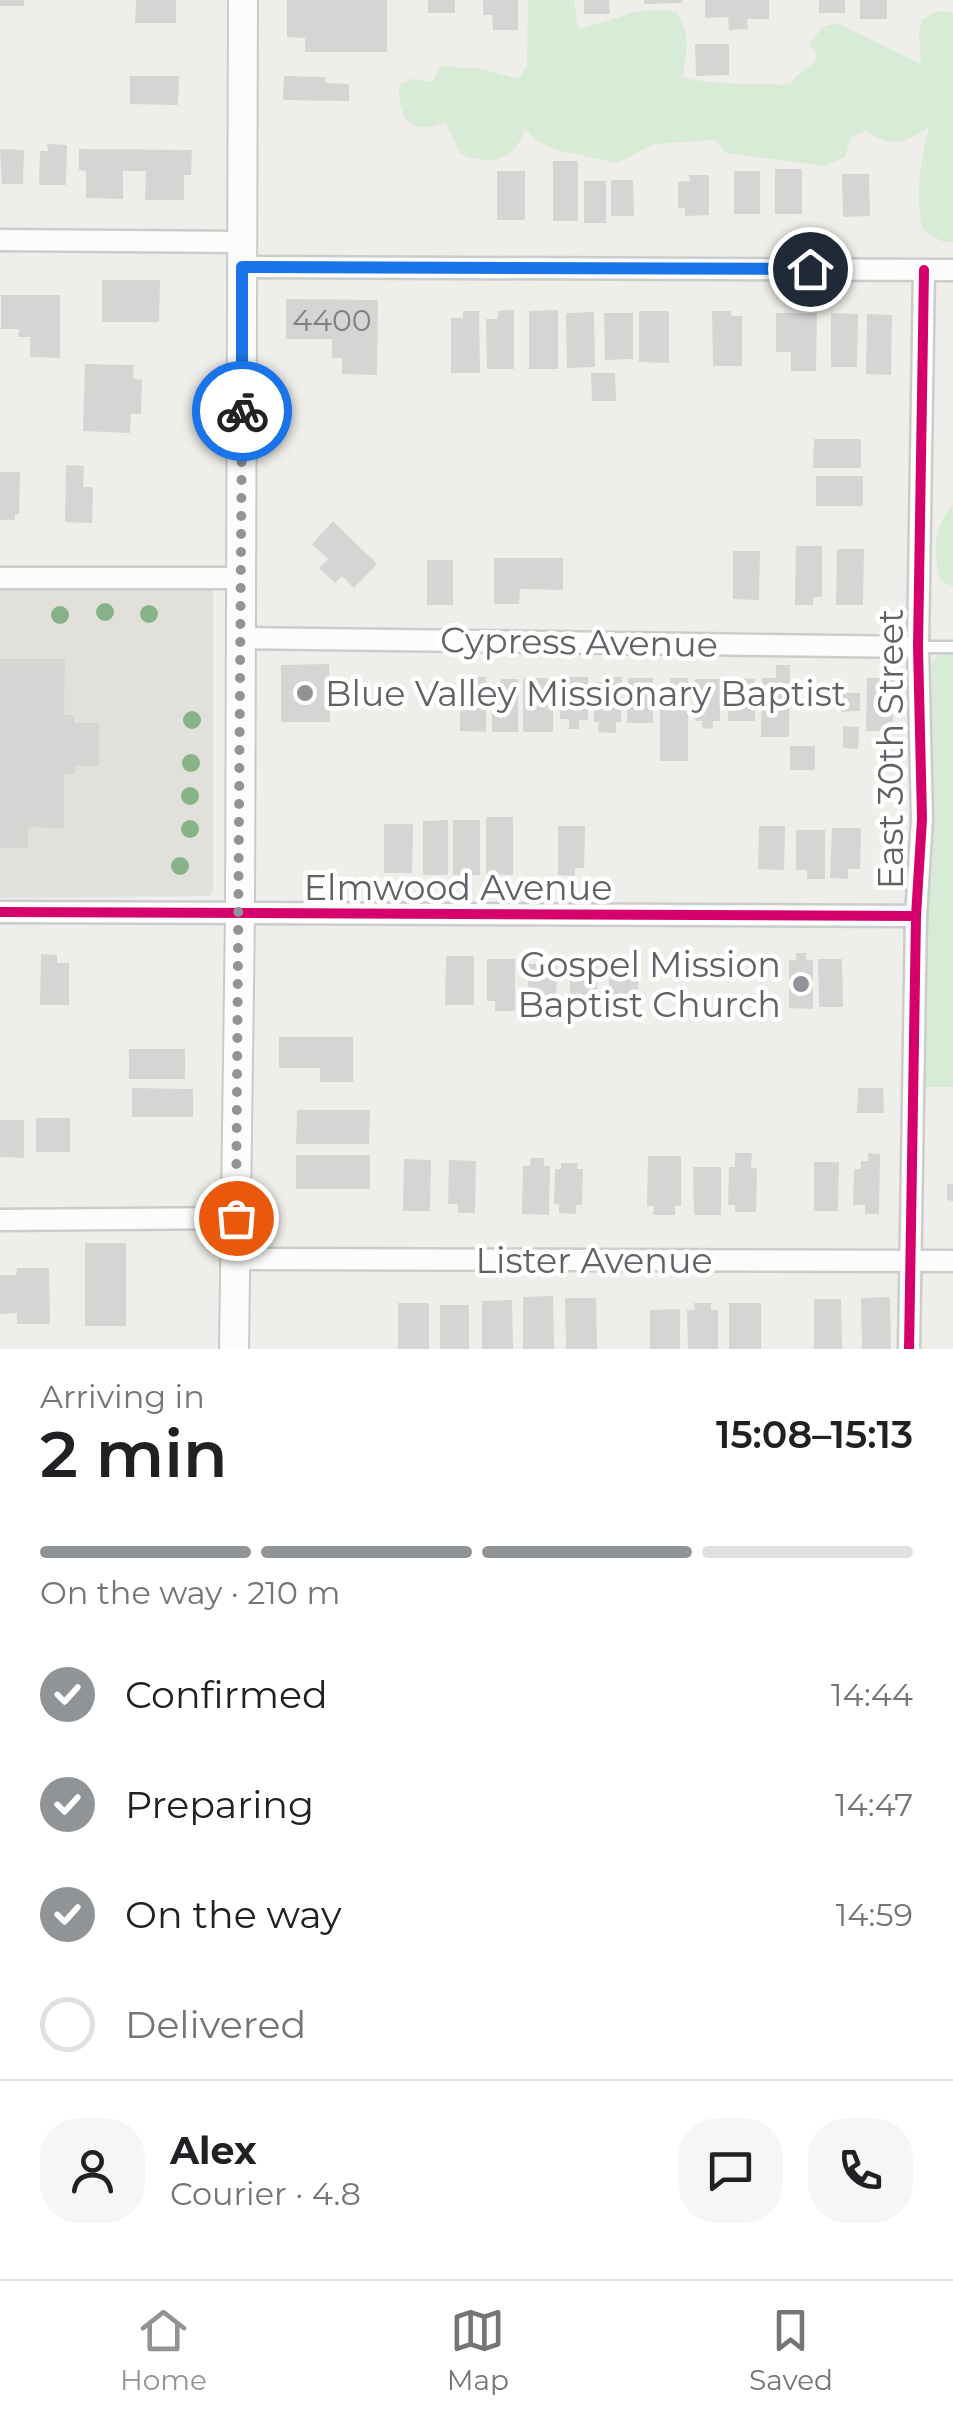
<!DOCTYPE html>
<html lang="en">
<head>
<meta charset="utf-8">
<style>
	body { margin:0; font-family:Montserrat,sans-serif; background:#f6f6f6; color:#202124; height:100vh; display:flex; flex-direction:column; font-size:38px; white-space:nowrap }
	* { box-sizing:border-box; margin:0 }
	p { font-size:32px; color:#757577 }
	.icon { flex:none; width:55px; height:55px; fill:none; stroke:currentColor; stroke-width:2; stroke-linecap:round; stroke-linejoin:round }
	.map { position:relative; height:1349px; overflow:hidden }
	.drawer { display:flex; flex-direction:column; background:#fff; flex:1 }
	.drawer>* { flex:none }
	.pin { position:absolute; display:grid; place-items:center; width:85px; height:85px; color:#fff; margin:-42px; border:5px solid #fff; border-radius:50%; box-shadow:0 2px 10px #0007 }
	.courier { position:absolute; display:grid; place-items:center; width:100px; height:100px; margin:-50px; border:8px solid #1a73e8; border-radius:50%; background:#fff; color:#222; box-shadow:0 2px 12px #0007 }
	.head em { font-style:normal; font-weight:600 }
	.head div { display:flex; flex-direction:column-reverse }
	.head { display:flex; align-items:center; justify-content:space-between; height:170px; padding:0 40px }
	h1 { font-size:65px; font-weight:600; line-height:75px }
	.bar { display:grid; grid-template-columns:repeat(4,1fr); gap:15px 10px; align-content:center; height:120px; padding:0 40px }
	.bar i { height:12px; border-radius:8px; background:#e0e0e0 }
	.bar .on { background:#919496 }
	.bar p { grid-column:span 4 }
	.line { display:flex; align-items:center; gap:25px; padding:0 40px; border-top:2px solid #e0e0e0 }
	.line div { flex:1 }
	.round { display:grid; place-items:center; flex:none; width:105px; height:105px; border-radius:40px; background:#f6f6f6 }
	ol { padding:0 40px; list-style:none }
	li { display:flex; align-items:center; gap:30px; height:110px }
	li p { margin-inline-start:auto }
	li .icon { padding:10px; border-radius:50%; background:#919496; color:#fff; stroke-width:4 }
	li:last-child { color:#757577 }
	li i { width:55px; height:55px; border:5px solid #e0e0e0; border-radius:50% }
	.tabs { display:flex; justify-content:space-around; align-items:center; height:140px; border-top:2px solid #e0e0e0; background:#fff; font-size:28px; color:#757577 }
	.tabs a { display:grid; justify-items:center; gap:5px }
	.tabs .on { color:#919496 }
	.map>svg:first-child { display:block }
</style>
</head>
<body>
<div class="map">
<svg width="953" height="1349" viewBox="0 0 953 1349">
	<rect width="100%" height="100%" fill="#efeeea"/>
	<!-- education -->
	<path fill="#e2e0da" d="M0 586 210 587 213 590V890L209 896 0 898Z"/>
	<!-- green -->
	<g fill="#d8ebd6">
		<path d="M528 0H574L578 29C617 21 634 5 676 12 692 33 686 54 683 78L716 83 790 85C797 72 810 69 818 56L809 43 823 27 837 23 921 64 919 33 922 20 937 11 953 13V242L941 241 923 230C914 196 921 160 929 127 901 145 895 148 865 131L851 137 845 157 824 166 726 153 715 140 654 144 617 163 560 151 536 141 525 129C514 162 492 166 460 154L446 122C410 137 399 119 399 85L412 79 432 82 440 66 482 69 519 79 527 65Z"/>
		<path d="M953 505V586L941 582C933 553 932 529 953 505Z"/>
		<path d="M953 652V1087H919L927 683 930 666 939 654Z"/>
	</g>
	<!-- building -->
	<g fill="#d6d5d3">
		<rect x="0" y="0" width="24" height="6"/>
		<path d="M136 0H176V23H135Z"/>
		<path d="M287 0H387V52H305V38L287 37Z"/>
		<rect x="428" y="0" width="27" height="13"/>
		<path d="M483 0H518V30H493L492 15H483Z"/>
		<path d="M584 0H609L610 14H584Z"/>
		<path d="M644 0H682V3L644 4Z"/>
		<path d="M705 0H769V19H747L748 29 729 30 728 17 705 18Z"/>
		<rect x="819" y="0" width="26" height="13"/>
		<rect x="860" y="0" width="27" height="19"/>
		<path d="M695 44H729V75L696 76Z"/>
		<path d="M130 76H179L178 105 130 104Z"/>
		<path d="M284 76 325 77V83L349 84V101L283 100Z"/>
		<path d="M47 144 67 145 66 185H39L40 151H48Z"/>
		<path d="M0 149 24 150 23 184H2Z"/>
		<path d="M79 149 192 150 191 175H184V200H145L146 171H123V199L86 198V171L79 170Z"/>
		<rect x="553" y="161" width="25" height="60"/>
		<rect x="775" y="169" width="27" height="45"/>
		<rect x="497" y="171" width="28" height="49"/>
		<rect x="734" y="171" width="26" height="43"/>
		<path d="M842 174H869L870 216 843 217Z"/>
		<path d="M689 175H709V215L685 216V208H678V182L690 181Z"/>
		<path d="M611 180H633L634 216H611Z"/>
		<rect x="584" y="181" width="22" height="42"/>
		<path d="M102 280H160L159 322H102Z"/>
		<path d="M1 295H60V358L30 357V337H18L19 329H1Z"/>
		<path d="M286 299 378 300 377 375 342 374V358H332V339H286Z"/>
		<path d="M514 310V369H487L486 319H498V311Z"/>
		<path d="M558 310V369H529V311Z"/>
		<path d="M463 311H479L480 373H451V318H463Z"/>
		<path d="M639 311H669V363L639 362Z"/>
		<path d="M712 311H731V316H742V366H713Z"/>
		<path d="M594 312 595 367 567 368 566 313Z"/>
		<path d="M604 313H633V359L605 360Z"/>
		<path d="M776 313H817L816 371H791V352H776Z"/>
		<path d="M831 313 858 314 857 367H831Z"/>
		<path d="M867 314 892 315 891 375 866 374Z"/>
		<path d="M85 364 134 365 133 379 142 380 141 414H131L130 433 83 431Z"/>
		<path d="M591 373H615L616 401H592Z"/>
		<path d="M814 439H861V468H813Z"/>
		<path d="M66 465 84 466 83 487H93L92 523 65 522Z"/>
		<path d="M0 472H20L19 514H15V520H0Z"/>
		<rect x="816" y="476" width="47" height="30"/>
		<path d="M333 521 377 564 354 588 342 576 335 583 319 568 328 559 312 544Z"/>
		<path d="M796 546H822V597H813V605H795Z"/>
		<path d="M837 549H864L863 605H836Z"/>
		<path d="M733 551H760L759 600 733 599Z"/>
		<path d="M494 558H563V590L520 589 519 604H494Z"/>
		<rect x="427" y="560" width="26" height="45"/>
		<path d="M0 659H65L64 715H74V723H99V766H74L75 774H64V828L28 827V848H0Z"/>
		<path d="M329 664 330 722H281V665Z"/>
		<path d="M776 665H790L789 737H761L762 678H776Z"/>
		<path d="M460 677H486V732L460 731Z"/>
		<path d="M560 677H588V720H579V729H569V719H560Z"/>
		<path d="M602 677H622L621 722H616V733L598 732 599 722H594V682H602Z"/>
		<rect x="523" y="678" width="30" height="54"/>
		<path d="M628 678H653V723H627Z"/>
		<path d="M670 678H688V761H660V685H670Z"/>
		<path d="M728 678 755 679V721H728Z"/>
		<path d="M867 678H894L893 723 888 722 887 731H866Z"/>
		<path d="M501 679H518V732H492V683H500Z"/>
		<path d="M695 679H720V721H713V729L702 728V721H695Z"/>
		<path d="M841 693H860V711L841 712Z"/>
		<path d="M843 726 859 727 858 749 843 748Z"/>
		<rect x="790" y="746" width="25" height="24"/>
		<rect x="486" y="817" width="27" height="58"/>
		<path d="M448 820V875H423V821Z"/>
		<rect x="453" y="820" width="27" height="55"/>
		<path d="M384 824H413L412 873H384Z"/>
		<path d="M558 826H585L584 868H575V876L558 875Z"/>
		<path d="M759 826H785L784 870 758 869Z"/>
		<path d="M832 828H861L860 869H848V879L830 878Z"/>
		<path d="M796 830H825V879H807V870H796Z"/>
		<path d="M796 953H806V960H813V1009L789 1008V960H796Z"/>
		<path d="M41 954 57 955V963H69V1005H40Z"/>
		<path d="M446 956H474V1005H445Z"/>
		<path d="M487 959H515V1011H495V1001H487Z"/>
		<path d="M597 959V1013L582 1012V1001H570V960Z"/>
		<path d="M818 959H842L843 1007H819Z"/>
		<path d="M528 964H557L556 1011H537V999H528Z"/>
		<path d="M609 966H638V1015L609 1016Z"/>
		<path d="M279 1037H353V1082H320V1068H279Z"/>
		<rect x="129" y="1049" width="56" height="30"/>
		<path d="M132 1088 193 1089V1117H132Z"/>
		<path d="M858 1088H883L884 1113H857Z"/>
		<path d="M297 1110H370L369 1144H296Z"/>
		<rect x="36" y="1118" width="34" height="34"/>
		<path d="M0 1120H24V1158L0 1157Z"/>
		<path d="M735 1153H752L751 1168H757L756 1212H735V1205H728L729 1167H735Z"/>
		<path d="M868 1153 880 1154 879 1214H865V1205H853L854 1169H861V1161H868Z"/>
		<rect x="296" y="1155" width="74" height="34"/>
		<path d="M648 1156H681V1206H675V1215H653L654 1206H647Z"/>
		<path d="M531 1158H544V1166H550L549 1215 522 1214 523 1166H530Z"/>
		<path d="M404 1159 431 1160 430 1211H403Z"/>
		<path d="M449 1160 476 1161 475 1213H458V1204H448Z"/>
		<path d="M814 1162H839L838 1211H814Z"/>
		<path d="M561 1163H578L577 1169H583L582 1205H576V1214L559 1213V1204H554L555 1169H561Z"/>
		<path d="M693 1167H721V1215H694Z"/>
		<path d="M947 1184H953V1201L947 1200Z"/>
		<rect x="85" y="1243" width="41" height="83"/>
		<path d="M17 1268H49L50 1324H17V1313L0 1314V1275H16Z"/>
		<path d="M553 1296 554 1349H523V1297Z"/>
		<path d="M890 1297 891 1349H862L861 1298Z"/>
		<path d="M565 1298H596L597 1349H566Z"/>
		<path d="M814 1299H841L842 1349H814Z"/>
		<path d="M512 1300 513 1349H482V1301Z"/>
		<rect x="398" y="1303" width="31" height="46"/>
		<path d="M694 1303H711V1310H718V1349H688L687 1310H695Z"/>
		<rect x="729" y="1303" width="32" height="46"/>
		<rect x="440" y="1305" width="29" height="44"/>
		<path d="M680 1309V1349H650V1310Z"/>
	</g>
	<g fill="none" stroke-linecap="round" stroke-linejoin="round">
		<defs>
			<path id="lane" d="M919 647H953"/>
			<g id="street">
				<path d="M0 240 242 242"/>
				<path d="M243 267 953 270"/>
				<path d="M0 578H241"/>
				<path d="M240 638 918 647"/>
				<path d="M0 912 916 916"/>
				<path d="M0 1220 236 1218"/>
				<path d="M235 1259 953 1261"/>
				<path d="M909 1349 916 916 922 819 918 647 924 270"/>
			</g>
			<path id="secondary" d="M234 1349 240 913 243 0"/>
		</defs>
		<!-- lane casing -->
		<use href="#lane" stroke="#cbcccc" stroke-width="15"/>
		<!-- street casing -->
		<use href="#street" stroke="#cbcccc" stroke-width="25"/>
		<!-- secondary casing -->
		<use href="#secondary" stroke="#cacacb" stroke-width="32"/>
		<!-- lane -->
		<use href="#lane" stroke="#fdfcfc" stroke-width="10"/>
		<!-- street -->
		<use href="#street" stroke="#fdfcfc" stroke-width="20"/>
		<!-- secondary -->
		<use href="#secondary" stroke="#fdfcfc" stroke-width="28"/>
		<defs>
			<g id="cycleway">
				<path d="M0 912 916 916"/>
				<path d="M909 1349 916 916 922 819 918 647 924 270"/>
			</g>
		</defs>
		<!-- cycleway casing -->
		<use href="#cycleway" stroke="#fff" stroke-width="16"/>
		<!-- cycleway -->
		<use href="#cycleway" stroke="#d6006c" stroke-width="10"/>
	</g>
	<!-- trees -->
	<g fill="#88b388">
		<circle cx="105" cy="612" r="9"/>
		<circle cx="149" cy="614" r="9"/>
		<circle cx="60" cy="615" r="9"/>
		<circle cx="192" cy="720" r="9"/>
		<circle cx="191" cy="763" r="9"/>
		<circle cx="190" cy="796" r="9"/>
		<circle cx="190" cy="829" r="9"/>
		<circle cx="180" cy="866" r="9"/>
	</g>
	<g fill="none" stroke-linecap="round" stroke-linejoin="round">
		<!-- done -->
		<path stroke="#919496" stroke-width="10" stroke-dasharray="0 18" d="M236 1218 242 411"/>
		<!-- route -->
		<path stroke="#1a73e8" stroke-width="12" d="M242 411V267L810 269"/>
	</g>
	<!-- markers -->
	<g fill="#919496" stroke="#fff" stroke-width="4">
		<circle cx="305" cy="693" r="10"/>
		<circle cx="801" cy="984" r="10"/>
	</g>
	<g text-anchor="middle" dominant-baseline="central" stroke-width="9" stroke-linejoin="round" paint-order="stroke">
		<!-- number labels -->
		<g font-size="30" fill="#7e8184">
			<text x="332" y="320">4400</text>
		</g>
		<!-- street labels -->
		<g font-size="35" fill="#5f6368" stroke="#fff">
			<text transform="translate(579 642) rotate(1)">Cypress Avenue</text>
			<text transform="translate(890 749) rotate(-90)">East 30th Street</text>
			<text x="458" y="887">Elmwood Avenue</text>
			<text x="594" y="1260">Lister Avenue</text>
		</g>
		<!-- poi labels -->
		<g font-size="35" fill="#5f6368" stroke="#fff" text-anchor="start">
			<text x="325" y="693">Blue Valley Missionary Baptist</text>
			<text x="781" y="964" text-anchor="end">Gospel Mission<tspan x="781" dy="40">Baptist Church</tspan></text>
		</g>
	</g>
</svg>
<div class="pin" style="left:236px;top:1218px;background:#ea580c"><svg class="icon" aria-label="bag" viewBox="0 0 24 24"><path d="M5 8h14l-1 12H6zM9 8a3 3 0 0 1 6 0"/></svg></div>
<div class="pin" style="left:810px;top:269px;background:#1f2937"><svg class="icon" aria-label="home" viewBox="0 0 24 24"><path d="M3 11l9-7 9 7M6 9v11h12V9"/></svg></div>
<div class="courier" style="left:242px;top:411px"><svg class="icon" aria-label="bike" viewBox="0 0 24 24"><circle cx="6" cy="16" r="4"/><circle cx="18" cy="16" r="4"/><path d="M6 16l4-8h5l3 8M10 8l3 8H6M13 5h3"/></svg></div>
</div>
<section class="drawer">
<div class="head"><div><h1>2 min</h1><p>Arriving in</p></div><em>15:08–15:13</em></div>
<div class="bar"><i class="on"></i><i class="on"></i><i class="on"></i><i></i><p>On the way · 210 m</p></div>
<ol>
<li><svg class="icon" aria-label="check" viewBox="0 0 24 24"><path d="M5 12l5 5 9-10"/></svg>Confirmed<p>14:44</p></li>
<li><svg class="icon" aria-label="check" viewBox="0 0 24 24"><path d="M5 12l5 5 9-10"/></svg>Preparing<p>14:47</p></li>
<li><svg class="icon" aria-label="check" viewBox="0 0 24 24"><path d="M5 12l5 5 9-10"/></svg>On the way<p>14:59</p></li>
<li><i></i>Delivered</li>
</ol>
<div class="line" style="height:180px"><a class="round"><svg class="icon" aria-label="person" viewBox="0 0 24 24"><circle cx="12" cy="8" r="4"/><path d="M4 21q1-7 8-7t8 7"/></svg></a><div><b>Alex</b><p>Courier · 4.8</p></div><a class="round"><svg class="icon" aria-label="chat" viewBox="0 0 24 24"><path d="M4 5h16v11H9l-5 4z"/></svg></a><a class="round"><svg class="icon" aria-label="phone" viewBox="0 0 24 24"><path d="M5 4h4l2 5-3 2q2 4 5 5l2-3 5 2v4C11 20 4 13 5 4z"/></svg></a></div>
</section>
<nav class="tabs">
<a class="on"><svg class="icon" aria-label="home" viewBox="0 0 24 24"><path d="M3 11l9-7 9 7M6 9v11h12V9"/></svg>Home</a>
<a><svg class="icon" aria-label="map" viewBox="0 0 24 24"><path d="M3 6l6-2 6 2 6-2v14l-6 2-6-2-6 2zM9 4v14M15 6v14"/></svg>Map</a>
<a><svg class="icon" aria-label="saved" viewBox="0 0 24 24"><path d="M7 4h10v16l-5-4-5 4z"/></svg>Saved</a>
</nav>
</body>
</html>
